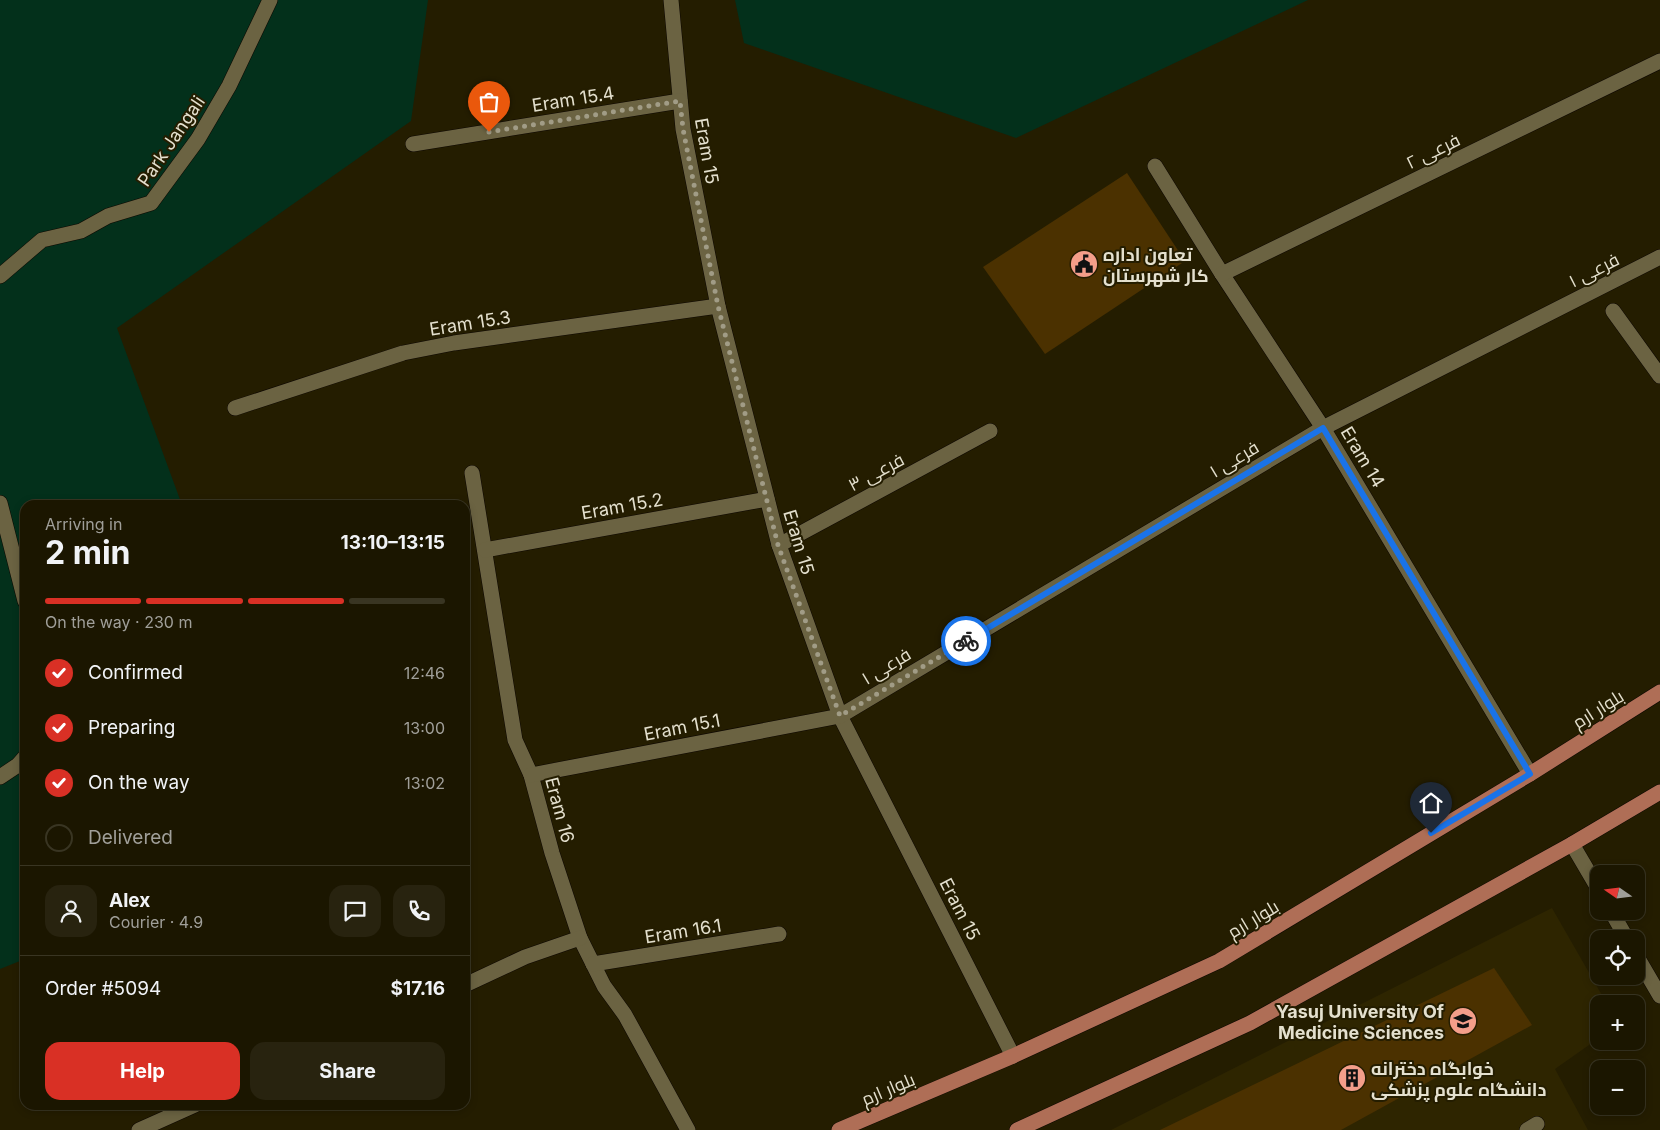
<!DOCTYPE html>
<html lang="en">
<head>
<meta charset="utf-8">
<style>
	body { margin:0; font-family:Inter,Cairo,sans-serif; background:#28230f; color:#f1f3f6; height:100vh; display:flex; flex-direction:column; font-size:19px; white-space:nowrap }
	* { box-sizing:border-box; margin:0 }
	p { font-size:16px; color:#a09f99 }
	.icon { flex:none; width:28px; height:28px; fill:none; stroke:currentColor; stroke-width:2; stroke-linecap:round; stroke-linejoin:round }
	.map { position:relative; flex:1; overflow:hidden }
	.side { position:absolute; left:20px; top:500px; width:450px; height:610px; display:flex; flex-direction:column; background:#1b1600; border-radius:15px; box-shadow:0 2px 8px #0003,0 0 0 1px #393522 }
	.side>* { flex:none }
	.needle { width:32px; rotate:284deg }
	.controls { position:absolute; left:1590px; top:865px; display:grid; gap:10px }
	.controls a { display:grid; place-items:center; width:55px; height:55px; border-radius:10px; background:#1b1600; box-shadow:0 2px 8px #0003,0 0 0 1px #393522; font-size:25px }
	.pin { position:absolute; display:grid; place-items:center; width:42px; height:42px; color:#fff; margin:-51px -21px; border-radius:50% 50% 50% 0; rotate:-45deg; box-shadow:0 0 5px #0007 }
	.pin .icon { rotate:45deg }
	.courier { position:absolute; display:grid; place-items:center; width:50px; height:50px; margin:-25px; border:4px solid #1a73e8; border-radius:50%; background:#fff; color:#222; box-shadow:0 1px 6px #0007 }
	.overview em { font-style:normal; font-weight:700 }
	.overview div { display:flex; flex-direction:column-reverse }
	.overview { display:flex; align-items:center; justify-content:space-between; height:85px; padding:0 25px }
	h1 { font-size:32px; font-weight:700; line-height:38px }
	.bar { display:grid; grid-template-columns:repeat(4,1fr); gap:8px 5px; align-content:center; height:60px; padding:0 25px }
	.bar i { height:6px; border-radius:4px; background:#393522 }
	.bar .selected { background:#d93025 }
	.bar p { grid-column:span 4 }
	.line { display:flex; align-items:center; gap:12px; padding:0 25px; border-top:1px solid #393522 }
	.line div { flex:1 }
	.round { display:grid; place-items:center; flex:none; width:52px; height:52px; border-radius:15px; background:#28230f }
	ol { padding:0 25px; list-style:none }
	li { display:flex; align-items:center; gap:15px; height:55px }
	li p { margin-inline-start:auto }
	li .icon { padding:5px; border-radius:50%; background:#d93025; color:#fff; stroke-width:4 }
	li:last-child { color:#a09f99 }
	li i { width:28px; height:28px; border:2px solid #393522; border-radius:50% }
	.cta { display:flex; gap:10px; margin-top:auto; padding:10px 25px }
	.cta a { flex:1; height:58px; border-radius:15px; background:#d93025; color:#fff; font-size:20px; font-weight:700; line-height:58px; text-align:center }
	.cta a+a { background:#28230f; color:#f1f3f6 }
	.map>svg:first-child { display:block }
</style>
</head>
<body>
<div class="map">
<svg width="1660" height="1130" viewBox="0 0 1660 1130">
	<rect width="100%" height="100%" fill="#241d00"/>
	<!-- built -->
	<path fill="#2e2500" d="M1552 908 1607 1004H1599V1038L1555 1069 1588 1130H1111Z"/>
	<!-- green -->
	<g fill="#03301b">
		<path d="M0 0H428L411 121 117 328 182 505H25V959L0 969Z"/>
		<path d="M735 0H1308L1016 138 744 43Z"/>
	</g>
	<!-- building -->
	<g fill="#4b3100">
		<path d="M1127 173 1185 261 1045 354 983 267Z"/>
		<path d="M1494 968 1532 1025 1341 1130H1160Z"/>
	</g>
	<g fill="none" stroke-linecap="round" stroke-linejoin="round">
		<defs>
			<g id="minor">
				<path d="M671 0 683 129 718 306 779 545 840 716 1013 1056"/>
				<path d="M413 144 680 101"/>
				<path d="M1155 166 1222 274 1323 428 1530 774"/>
				<path d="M1222 274 1660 61"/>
				<path d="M0 276 42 240 81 231 108 216 151 203 198 139 229 86 270 0"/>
				<path d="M1613 311 1660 376"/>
				<path d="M235 408 403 353 454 343 718 306"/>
				<path d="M472 473 515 740 531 775 552 853 580 938 604 986 625 1015 688 1130"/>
				<path d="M0 503 25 601"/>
				<path d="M779 545 990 431"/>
				<path d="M485 550 767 499"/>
				<path d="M531 775 840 716 1323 428 1660 257"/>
				<path d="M0 777 18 765 25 757"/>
				<path d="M1572 844 1599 890"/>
				<path d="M1611 911 1627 939"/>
				<path d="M1636 955 1660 996"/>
				<path d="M593 964 779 934"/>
				<path d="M465 985 525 957 580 938"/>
				<path d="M139 1130 195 1105"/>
				<path d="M1527 1130 1537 1124"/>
			</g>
			<g id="major">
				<path d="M839 1130 1013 1056 1219 961 1530 774 1660 692"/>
				<path d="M1017 1130 1250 1023 1572 844 1660 792"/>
			</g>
		</defs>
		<!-- minor casing -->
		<use href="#minor" stroke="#0d0700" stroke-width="16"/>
		<!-- major casing -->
		<use href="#major" stroke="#0d0700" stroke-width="16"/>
		<!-- minor -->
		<use href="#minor" stroke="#6b6342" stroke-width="15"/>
		<!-- major -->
		<use href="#major" stroke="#af6e56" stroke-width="15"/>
	</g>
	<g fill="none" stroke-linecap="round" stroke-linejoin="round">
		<!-- done -->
		<path stroke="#a19c86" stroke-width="5" stroke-dasharray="0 9" d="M489 132 680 101 683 129 718 306 778 545 840 716 966 641"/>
		<!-- route -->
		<path stroke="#1a73e8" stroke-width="6" d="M966 641 1323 428 1530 774 1431 833"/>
	</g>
	<!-- icons -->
	<defs>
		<symbol id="civic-disc" viewBox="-11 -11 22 22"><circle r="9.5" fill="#f49e8a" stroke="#241d00"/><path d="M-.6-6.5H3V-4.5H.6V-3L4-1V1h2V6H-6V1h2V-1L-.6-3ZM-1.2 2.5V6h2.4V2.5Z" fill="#111"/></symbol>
		<symbol id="university-disc" viewBox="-11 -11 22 22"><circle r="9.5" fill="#f49e8a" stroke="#241d00"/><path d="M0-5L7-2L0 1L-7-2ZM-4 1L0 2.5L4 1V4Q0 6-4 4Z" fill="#111"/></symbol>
		<symbol id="building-disc" viewBox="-11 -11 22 22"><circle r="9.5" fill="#f49e8a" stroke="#241d00"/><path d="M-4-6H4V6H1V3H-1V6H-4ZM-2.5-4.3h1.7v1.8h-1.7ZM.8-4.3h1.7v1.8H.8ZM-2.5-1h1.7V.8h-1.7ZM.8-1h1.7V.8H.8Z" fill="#111"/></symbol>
	</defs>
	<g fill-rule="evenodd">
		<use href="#civic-disc" x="1068" y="248" width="32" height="32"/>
		<use href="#university-disc" x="1447" y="1005" width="32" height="32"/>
		<use href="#building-disc" x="1336" y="1062" width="32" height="32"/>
	</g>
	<g text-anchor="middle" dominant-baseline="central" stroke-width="4" stroke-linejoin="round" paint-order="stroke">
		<!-- street labels -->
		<g font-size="18" fill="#e4e0ce" stroke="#241d00">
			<text transform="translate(573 99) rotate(-9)">Eram 15.4</text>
			<text transform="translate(171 141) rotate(-56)">Park Jangali</text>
			<text transform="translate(707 151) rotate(80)">Eram 15</text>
			<text transform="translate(1433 151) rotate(-26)">فرعی ۲</text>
			<text transform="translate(1594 270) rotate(-27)">فرعی ۱</text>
			<text transform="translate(470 323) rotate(-9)">Eram 15.3</text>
			<text transform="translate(1363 457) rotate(59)">Eram 14</text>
			<text transform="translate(1234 459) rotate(-31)">فرعی ۱</text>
			<text transform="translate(876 472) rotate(-28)">فرعی ۳</text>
			<text transform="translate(622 506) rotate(-10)">Eram 15.2</text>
			<text transform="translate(799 542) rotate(73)">Eram 15</text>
			<text transform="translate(886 666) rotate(-31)">فرعی ۱</text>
			<text transform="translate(1598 709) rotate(-32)">بلوار ارم</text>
			<text transform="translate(682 727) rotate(-11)">Eram 15.1</text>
			<text transform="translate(560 810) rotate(75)">Eram 16</text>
			<text transform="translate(960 909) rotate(63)">Eram 15</text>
			<text transform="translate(1253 919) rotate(-31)">بلوار ارم</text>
			<text transform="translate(683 931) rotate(-9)">Eram 16.1</text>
			<text transform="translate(888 1089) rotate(-23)">بلوار ارم</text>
		</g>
		<!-- poi labels -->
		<g font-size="18" font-weight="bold" fill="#e4e0ce" stroke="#241d00" text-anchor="start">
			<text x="1103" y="254">تعاون اداره<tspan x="1103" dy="21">کار شهرستان</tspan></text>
			<text x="1444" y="1011" text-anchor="end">Yasuj University Of<tspan x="1444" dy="21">Medicine Sciences</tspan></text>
			<text x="1371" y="1068">خوابگاه دخترانه<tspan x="1371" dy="21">دانشگاه علوم پزشکی</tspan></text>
		</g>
	</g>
</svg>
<div class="controls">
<a><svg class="needle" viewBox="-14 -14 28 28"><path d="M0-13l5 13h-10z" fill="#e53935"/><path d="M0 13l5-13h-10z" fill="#a09f99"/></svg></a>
<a><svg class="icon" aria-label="locate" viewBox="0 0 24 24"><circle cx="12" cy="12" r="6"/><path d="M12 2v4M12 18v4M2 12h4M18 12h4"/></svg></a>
<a>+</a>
<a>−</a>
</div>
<div class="pin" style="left:489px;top:132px;background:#ea580c"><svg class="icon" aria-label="bag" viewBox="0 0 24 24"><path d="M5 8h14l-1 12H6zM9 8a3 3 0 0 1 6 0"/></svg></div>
<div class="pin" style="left:1431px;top:833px;background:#1f2937"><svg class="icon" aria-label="home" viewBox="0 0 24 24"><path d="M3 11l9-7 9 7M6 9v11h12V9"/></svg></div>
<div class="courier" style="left:966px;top:641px"><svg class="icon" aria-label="bike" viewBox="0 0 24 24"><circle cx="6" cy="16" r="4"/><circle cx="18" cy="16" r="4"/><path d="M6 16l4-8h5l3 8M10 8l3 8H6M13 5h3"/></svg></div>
<section class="side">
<div class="overview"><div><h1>2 min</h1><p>Arriving in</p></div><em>13:10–13:15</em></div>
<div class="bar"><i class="selected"></i><i class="selected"></i><i class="selected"></i><i></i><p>On the way · 230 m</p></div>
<ol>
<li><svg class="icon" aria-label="check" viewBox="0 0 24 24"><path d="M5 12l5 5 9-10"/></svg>Confirmed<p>12:46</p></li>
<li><svg class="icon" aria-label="check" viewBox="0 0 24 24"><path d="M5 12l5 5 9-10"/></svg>Preparing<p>13:00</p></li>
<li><svg class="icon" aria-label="check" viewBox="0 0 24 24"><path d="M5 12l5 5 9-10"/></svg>On the way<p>13:02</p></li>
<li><i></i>Delivered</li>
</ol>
<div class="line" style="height:90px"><a class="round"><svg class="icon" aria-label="person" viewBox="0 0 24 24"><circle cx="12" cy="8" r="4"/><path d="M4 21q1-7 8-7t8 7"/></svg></a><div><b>Alex</b><p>Courier · 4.9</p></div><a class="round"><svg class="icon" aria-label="chat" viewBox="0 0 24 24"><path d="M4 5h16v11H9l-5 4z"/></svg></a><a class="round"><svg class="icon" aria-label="phone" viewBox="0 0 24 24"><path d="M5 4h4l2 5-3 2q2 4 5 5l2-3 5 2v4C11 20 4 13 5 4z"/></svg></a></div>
<div class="line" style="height:65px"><div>Order #5094</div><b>$17.16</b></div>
<div class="cta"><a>Help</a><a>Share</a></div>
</section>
</div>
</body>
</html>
